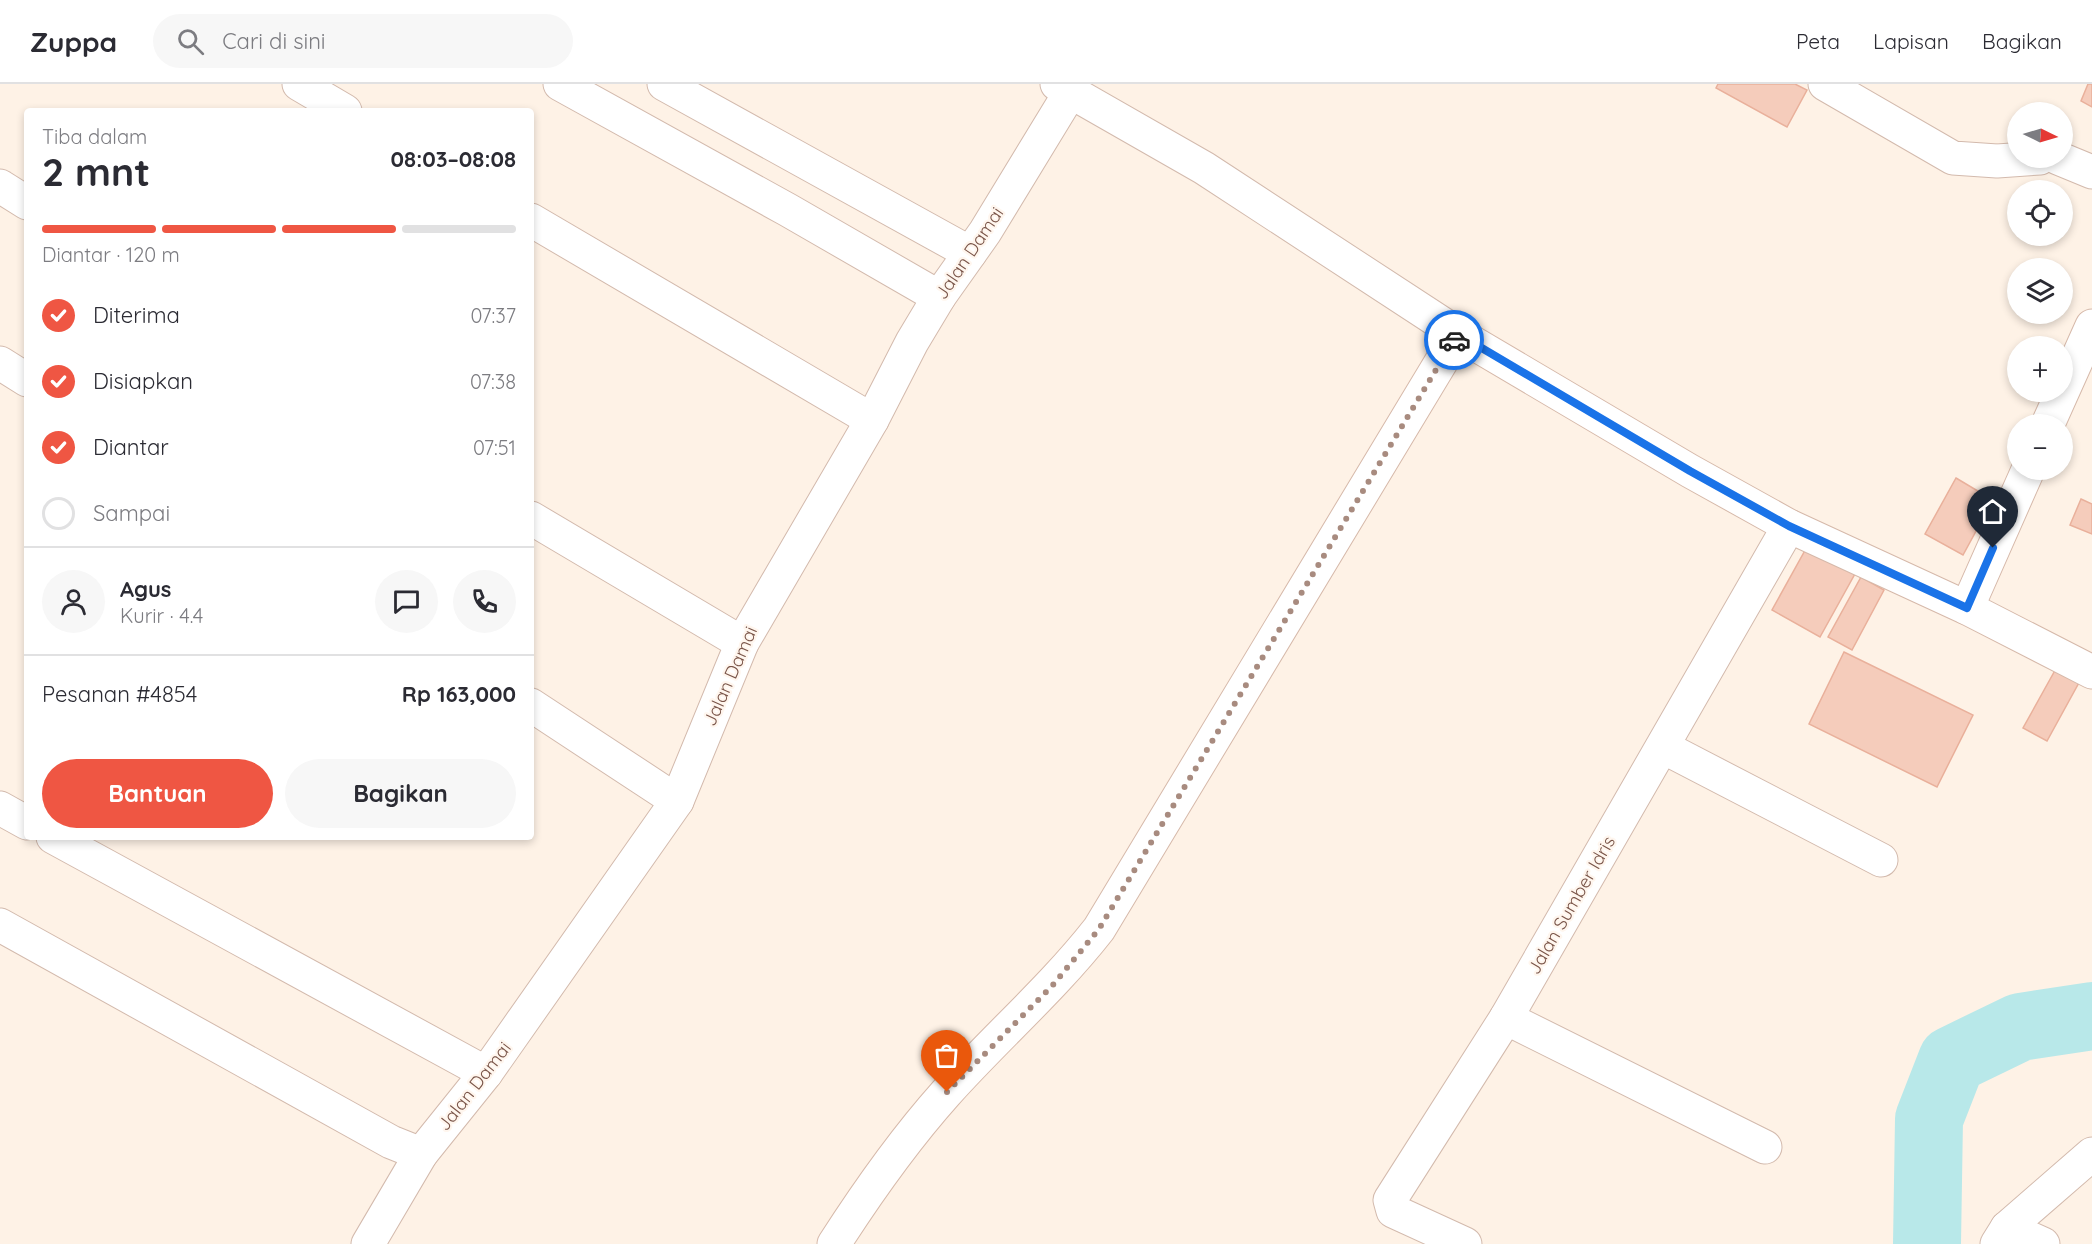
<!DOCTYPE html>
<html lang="id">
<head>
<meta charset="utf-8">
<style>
	body { margin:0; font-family:Quicksand,sans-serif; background:#f7f7f7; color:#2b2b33; height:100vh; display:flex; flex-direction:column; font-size:22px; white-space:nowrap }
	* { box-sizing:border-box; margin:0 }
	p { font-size:20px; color:#7c7c81 }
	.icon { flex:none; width:33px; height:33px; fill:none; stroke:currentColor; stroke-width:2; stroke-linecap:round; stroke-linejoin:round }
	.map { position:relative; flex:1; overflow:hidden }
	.sheet { position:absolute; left:24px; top:24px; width:510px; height:732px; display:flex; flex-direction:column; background:#fff; border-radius:6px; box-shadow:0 3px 9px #0003 }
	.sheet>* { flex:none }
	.needle { width:39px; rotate:95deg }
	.buttons { position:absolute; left:2007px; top:18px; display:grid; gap:12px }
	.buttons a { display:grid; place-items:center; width:66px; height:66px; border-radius:50%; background:#fff; box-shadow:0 3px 9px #0003; font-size:30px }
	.pin { position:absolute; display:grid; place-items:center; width:51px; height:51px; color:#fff; margin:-62px -26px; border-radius:50% 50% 50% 0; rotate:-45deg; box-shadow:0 0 6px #0007 }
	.pin .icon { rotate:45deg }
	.courier { position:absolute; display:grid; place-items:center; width:60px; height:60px; margin:-30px; border:4px solid #1a73e8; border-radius:50%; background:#fff; color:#222; box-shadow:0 2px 8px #0007 }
	.summary em { font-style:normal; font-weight:700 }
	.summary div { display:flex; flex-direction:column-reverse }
	.summary { display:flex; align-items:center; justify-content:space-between; height:102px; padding:0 18px }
	h1 { font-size:39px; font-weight:700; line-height:45px }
	.bar { display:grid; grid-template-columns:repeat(4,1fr); gap:9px 6px; align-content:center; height:72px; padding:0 18px }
	.bar i { height:8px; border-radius:4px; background:#e1e1e2 }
	.bar .selected { background:#ef5643 }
	.bar p { grid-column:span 4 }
	.line { display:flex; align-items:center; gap:15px; padding:0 18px; border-top:2px solid #e1e1e2 }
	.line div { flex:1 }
	.round { display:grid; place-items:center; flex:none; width:63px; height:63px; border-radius:32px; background:#f7f7f7 }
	ol { padding:0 18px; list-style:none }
	li { display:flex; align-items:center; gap:18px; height:66px }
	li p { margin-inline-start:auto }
	li .icon { padding:6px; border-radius:50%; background:#ef5643; color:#fff; stroke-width:4 }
	li:last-child { color:#7c7c81 }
	li i { width:33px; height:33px; border:3px solid #e1e1e2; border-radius:50% }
	.action { display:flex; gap:12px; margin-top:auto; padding:12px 18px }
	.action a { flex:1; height:69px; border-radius:36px; background:#ef5643; color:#fff; font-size:24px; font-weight:700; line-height:69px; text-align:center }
	.action a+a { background:#f7f7f7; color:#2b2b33 }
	header { display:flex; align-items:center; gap:36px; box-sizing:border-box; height:84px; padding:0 30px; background:#fff; border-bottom:2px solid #e1e1e2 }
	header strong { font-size:28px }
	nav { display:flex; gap:33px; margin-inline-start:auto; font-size:21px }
	.search { width:420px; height:54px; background:#f7f7f7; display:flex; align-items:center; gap:15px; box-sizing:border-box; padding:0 21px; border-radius:33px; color:#7c7c81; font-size:22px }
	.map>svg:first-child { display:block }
</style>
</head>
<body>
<header>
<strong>Zuppa</strong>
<div class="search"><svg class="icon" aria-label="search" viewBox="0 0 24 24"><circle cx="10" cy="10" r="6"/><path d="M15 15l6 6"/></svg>Cari di sini</div>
<nav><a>Peta</a><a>Lapisan</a><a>Bagikan</a></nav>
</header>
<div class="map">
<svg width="2092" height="1160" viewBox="0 0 2092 1160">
	<rect width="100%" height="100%" fill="#fef2e6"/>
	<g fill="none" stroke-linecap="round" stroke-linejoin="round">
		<!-- river -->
		<path stroke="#b8e8e9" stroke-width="68" d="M1927 1160 1929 1035 1952 976 2020 943 2092 932"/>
	</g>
	<!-- building -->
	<g fill="#f5ccbb" stroke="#e9b09b" stroke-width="1.5">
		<path d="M1718 0H1795L1807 6 1787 43 1716 4Z"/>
		<path d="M2088 0H2092V23L2081 17Z"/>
		<path d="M1956 394 1993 416 1963 471 1925 450Z"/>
		<path d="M2081 415 2092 420V450L2070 441Z"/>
		<path d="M1808 461 1856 488 1820 553 1772 526Z"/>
		<path d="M1861 493 1884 506 1852 566 1828 553Z"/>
		<path d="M1844 568 1973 631 1937 703 1809 640Z"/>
		<path d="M2058 581 2081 595 2047 657 2023 644Z"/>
	</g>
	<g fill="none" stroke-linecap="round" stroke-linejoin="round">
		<defs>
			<g id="street">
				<path d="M299 0 345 27"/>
				<path d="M560 0 788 126 939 213"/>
				<path d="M664 0 970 169"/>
				<path d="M1057 0 1204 84 1458 250"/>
				<path d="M1825 0 1953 74 1997 77 2040 74"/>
				<path d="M2058 74 2092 88"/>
				<path d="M0 102 27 119"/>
				<path d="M531 136 872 336"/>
				<path d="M0 279 27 296"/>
				<path d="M531 434 742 559"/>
				<path d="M531 621 677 717"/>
				<path d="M1663 663 1881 776"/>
				<path d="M0 724 27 739"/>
				<path d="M53 753 486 989"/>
				<path d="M0 841 391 1058 421 1070"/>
				<path d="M1506 934 1765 1063"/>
				<path d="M2007 1144 2043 1160"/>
				<path d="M368 1160 421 1070 486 989 677 717 742 559 872 336 912 258 939 213 985 148 1071 7"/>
				<path d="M1465 1160 1393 1127 1390 1116 1506 934 1789 442"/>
				<path d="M1997 1160 2007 1144 2092 1070"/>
			</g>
			<g id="secondary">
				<path d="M2048 340 2092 242"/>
				<path d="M1967 524 2028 386"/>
				<path d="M834 1160C868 1107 904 1056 946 1009 996 953 1052 905 1099 845L1458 250 1690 387 1789 442 1967 524 2092 588"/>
			</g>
		</defs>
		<!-- street casing -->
		<use href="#street" stroke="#d3baad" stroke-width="35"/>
		<!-- secondary casing -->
		<use href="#secondary" stroke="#d6b9aa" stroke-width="35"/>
		<!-- street -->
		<use href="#street" stroke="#fff" stroke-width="33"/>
		<!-- secondary -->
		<use href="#secondary" stroke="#fff" stroke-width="33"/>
	</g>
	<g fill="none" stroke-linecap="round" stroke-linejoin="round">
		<!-- done -->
		<path stroke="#a88b7f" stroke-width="6" stroke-dasharray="0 10.8" d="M947 1008 1052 902 1099 845 1454 256"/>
		<!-- route -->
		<path stroke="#1a73e8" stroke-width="8" d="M1454 256 1458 250 1690 387 1789 442 1967 524 1993 464"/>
	</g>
	<g text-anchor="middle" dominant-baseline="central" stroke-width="4.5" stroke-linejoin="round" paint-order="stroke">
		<!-- street labels -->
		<g font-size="18" fill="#795448" stroke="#fff6ee">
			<text transform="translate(969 169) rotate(-56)">Jalan Damai</text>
			<text transform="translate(730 592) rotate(-66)">Jalan Damai</text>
			<text transform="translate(1571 821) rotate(-60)">Jalan Sumber Idris</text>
			<text transform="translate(474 1002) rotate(-52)">Jalan Damai</text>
		</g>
	</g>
</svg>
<div class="buttons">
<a><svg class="needle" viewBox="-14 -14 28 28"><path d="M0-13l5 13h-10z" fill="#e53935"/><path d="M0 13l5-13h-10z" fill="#7c7c81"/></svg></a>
<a><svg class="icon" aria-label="locate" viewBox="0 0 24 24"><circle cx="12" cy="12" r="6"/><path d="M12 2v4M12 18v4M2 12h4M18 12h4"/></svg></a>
<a><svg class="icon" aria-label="layers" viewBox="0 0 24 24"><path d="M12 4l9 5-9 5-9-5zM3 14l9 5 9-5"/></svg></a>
<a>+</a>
<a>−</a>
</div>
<div class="pin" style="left:947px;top:1008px;background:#ea580c"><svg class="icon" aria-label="bag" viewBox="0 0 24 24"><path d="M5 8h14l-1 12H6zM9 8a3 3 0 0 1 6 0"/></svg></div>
<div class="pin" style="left:1993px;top:464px;background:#1f2937"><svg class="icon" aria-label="home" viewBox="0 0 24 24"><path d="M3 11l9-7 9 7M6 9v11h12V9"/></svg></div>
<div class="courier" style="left:1454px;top:256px"><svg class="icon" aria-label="car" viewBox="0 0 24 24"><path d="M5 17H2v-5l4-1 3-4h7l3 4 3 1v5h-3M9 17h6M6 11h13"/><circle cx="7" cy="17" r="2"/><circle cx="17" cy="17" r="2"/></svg></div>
<section class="sheet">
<div class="summary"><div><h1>2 mnt</h1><p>Tiba dalam</p></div><em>08:03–08:08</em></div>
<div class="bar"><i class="selected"></i><i class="selected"></i><i class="selected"></i><i></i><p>Diantar · 120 m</p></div>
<ol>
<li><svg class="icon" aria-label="check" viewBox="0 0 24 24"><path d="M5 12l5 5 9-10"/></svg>Diterima<p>07:37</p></li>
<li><svg class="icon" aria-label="check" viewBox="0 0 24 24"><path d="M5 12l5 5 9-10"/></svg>Disiapkan<p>07:38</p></li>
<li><svg class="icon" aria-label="check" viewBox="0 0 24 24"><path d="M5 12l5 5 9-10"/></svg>Diantar<p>07:51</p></li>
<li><i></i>Sampai</li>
</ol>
<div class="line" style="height:108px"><a class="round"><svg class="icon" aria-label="person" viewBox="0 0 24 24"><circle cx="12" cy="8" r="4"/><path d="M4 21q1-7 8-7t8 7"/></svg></a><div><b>Agus</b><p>Kurir · 4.4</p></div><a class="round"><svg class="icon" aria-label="chat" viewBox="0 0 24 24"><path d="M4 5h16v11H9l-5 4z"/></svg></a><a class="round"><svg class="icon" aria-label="phone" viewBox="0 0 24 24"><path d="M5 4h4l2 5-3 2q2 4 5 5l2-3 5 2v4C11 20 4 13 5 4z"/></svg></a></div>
<div class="line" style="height:78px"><div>Pesanan #4854</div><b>Rp 163,000</b></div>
<div class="action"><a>Bantuan</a><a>Bagikan</a></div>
</section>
</div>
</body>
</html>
